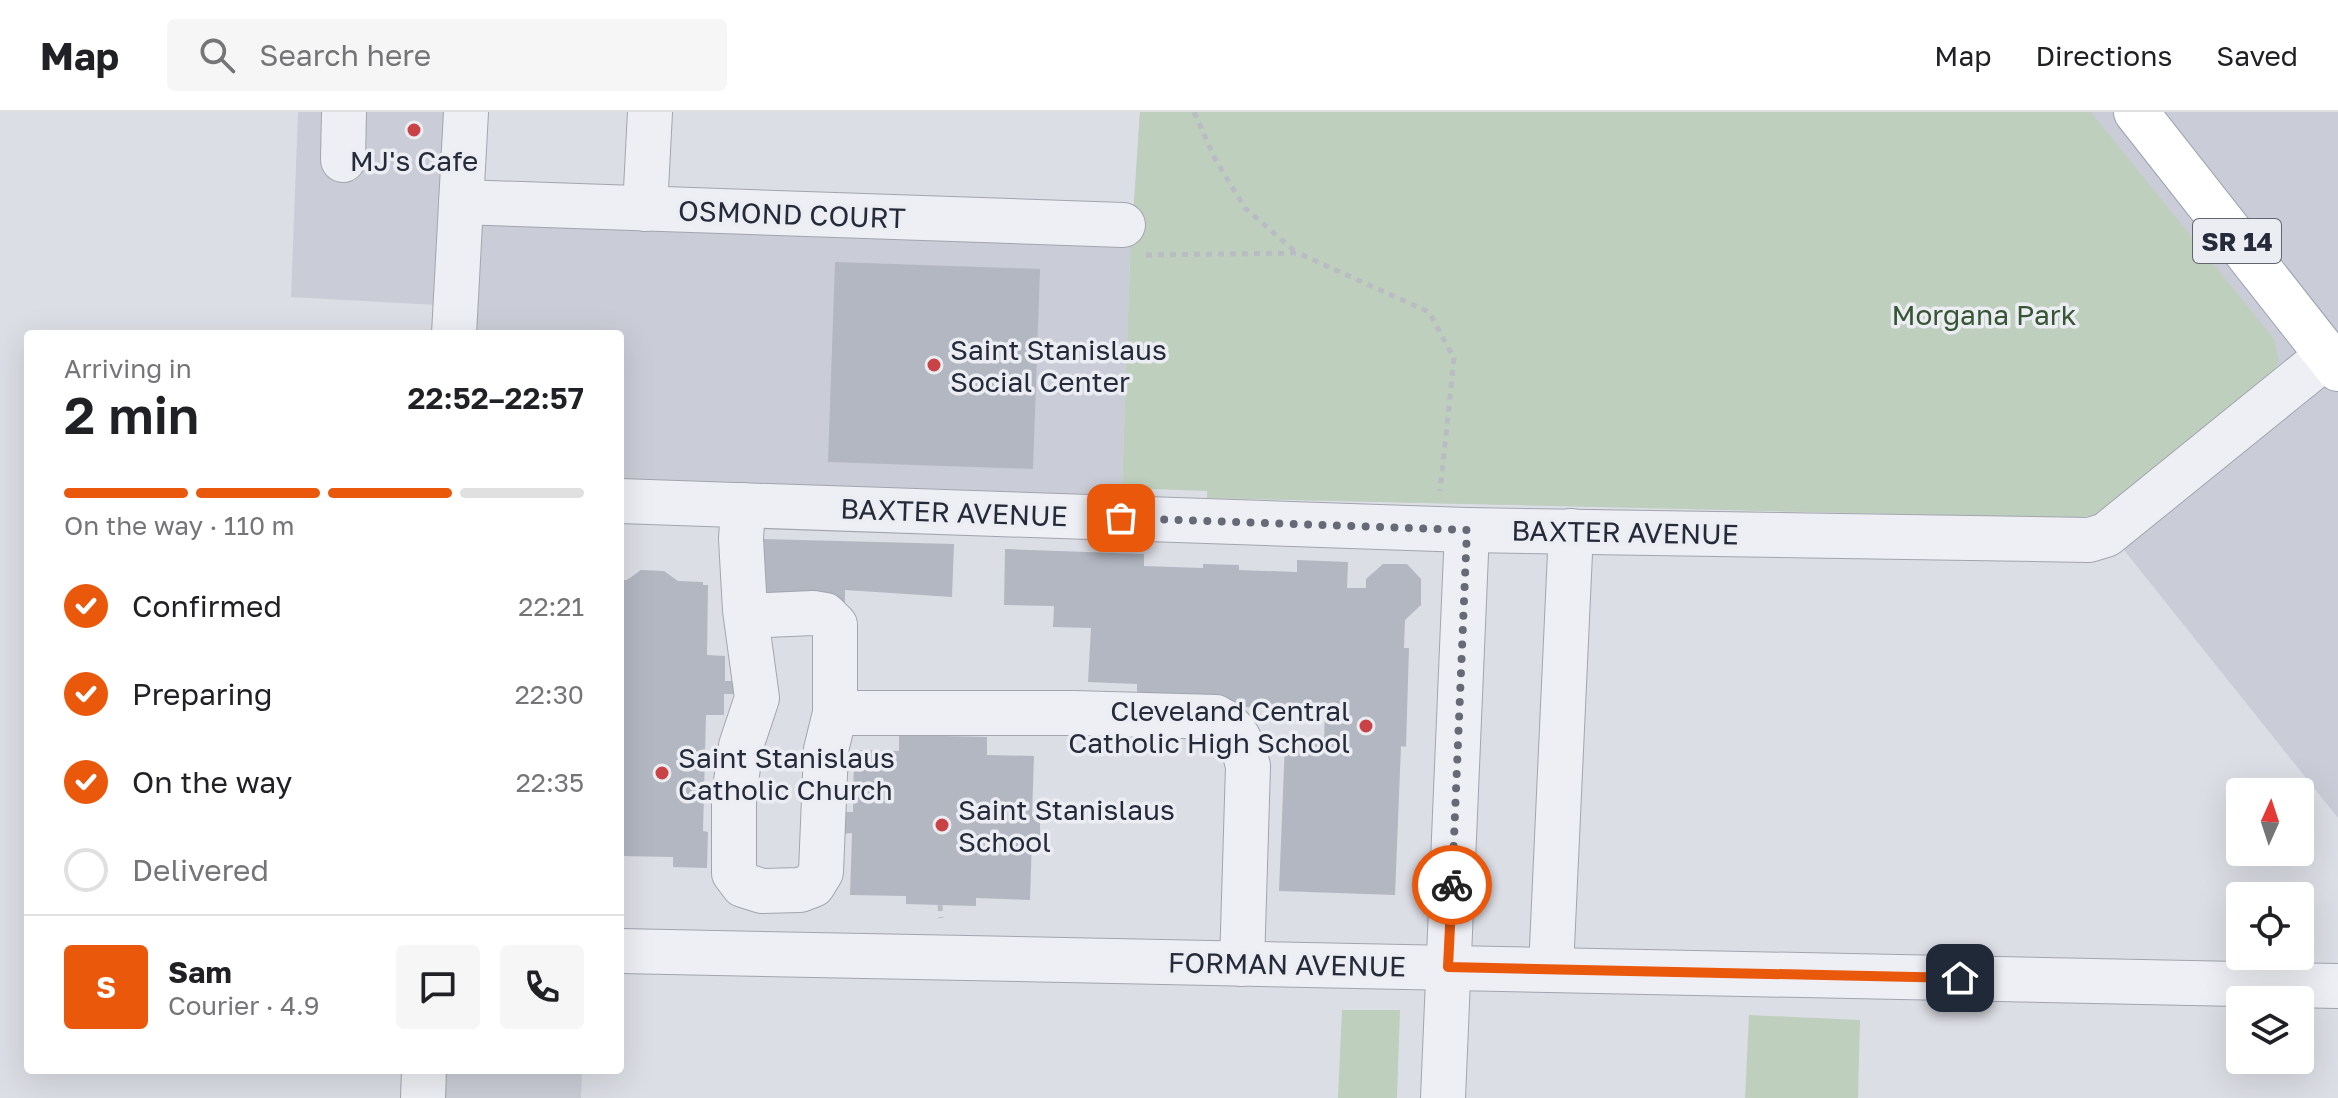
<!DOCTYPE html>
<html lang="en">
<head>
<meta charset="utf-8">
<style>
	body { margin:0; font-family:"Golos Text",sans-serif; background:#f6f6f6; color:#202124; height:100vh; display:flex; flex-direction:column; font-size:30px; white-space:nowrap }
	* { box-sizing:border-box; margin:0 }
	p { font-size:26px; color:#757577 }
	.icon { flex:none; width:44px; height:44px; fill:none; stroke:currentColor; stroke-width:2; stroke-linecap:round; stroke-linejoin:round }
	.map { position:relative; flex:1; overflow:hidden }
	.side { position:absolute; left:24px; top:218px; width:600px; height:744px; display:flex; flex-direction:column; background:#fff; border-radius:8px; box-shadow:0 8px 32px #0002 }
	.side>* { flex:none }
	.needle { width:52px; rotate:3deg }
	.tools { position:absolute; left:2226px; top:666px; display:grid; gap:16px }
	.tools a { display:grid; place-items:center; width:88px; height:88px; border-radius:8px; background:#fff; box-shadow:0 8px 32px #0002; font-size:40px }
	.pin { position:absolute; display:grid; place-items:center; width:68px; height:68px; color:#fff; margin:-34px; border-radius:16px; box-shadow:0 4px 12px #0006 }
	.courier { position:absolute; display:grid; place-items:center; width:80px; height:80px; margin:-40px; border:6px solid #ea580c; border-radius:50%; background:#fff; color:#222; box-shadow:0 2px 10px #0007 }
	.head em { font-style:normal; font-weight:600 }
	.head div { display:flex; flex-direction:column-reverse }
	.head { display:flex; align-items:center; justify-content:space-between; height:136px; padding:0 40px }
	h1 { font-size:52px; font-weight:600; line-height:60px }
	.bar { display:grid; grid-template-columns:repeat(4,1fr); gap:12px 8px; align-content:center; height:96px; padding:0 40px }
	.bar i { height:10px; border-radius:6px; background:#e0e0e0 }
	.bar .selected { background:#ea580c }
	.bar p { grid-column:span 4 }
	.line { display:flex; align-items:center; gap:20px; padding:0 40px; border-top:2px solid #e0e0e0 }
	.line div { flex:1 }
	.round { display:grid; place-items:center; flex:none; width:84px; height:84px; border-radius:8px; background:#f6f6f6 }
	ol { padding:0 40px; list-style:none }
	li { display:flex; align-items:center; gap:24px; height:88px }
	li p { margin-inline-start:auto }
	li .icon { padding:8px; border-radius:50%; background:#ea580c; color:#fff; stroke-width:4 }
	li:last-child { color:#757577 }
	li i { width:44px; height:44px; border:4px solid #e0e0e0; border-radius:50% }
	header { display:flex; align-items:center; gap:48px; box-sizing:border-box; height:112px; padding:0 40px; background:#fff; border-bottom:2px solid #e0e0e0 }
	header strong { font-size:38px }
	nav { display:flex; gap:44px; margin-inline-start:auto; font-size:28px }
	.search { width:560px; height:72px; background:#f6f6f6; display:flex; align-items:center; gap:20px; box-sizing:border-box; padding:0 28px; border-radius:8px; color:#757577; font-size:30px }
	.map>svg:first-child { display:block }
</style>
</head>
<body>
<header>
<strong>Map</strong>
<div class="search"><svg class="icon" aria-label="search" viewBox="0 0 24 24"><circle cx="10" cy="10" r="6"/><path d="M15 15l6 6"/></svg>Search here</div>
<nav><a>Map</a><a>Directions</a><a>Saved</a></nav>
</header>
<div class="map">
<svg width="2338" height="986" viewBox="0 0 2338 986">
	<rect width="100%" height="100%" fill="#dcdee5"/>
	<!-- built -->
	<g fill="#cacdd7">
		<path d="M298 0H466L461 89 1133 111 1140 0H2338V706L2096 403 2077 406 1207 386 1217 153 1130 148 1121 406 620 389V222H454L455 194 291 185Z"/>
		<path d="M424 958H582L581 986H423Z"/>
	</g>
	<!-- green -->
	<g fill="#bfcfbd">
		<path d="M1140 0H2091L2274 227 2279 249 2273 259 2096 402 2077 406 1207 386V379L1122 376 1130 148Z"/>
		<path d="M1342 898H1400L1397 986H1338Z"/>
		<path d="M1749 903 1860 908 1858 986H1745Z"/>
	</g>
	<!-- building -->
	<g fill="#b3b7c2">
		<path d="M835 150 1040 157 1033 357 828 350Z"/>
		<path d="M763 427 954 432 952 485 845 478V490L762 487Z"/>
		<path d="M1005 437 1144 442V454L1203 456V452L1239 453V458L1297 460V448L1348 450 1347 476H1366V467L1383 452H1407L1421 467V493L1405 508 1404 536H1409L1406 635 1401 634 1395 783 1279 779 1285 630 1324 631 1325 598 1137 591V572L1088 570 1091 516 1053 515 1054 494 1004 493Z"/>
		<path d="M641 458 664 459 678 469 703 470V473H708L707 543 725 544V569H736V582H724V603H706L703 719 708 720 707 756 673 755V745L620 744V468H627Z"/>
		<path d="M899 623 987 625V643L1034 644 1032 704H1040V726H1032L1030 788 976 786V794L940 793 906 792V784L850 783 852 721 843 722V700H853L854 638 899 639Z"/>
	</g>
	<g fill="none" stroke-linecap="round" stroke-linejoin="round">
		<defs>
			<g id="minor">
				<path d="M343 48 344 0"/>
				<path d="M461 90 1123 113"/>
				<path d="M645 97 650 0"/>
				<path d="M454 222 466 0"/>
				<path d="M620 389 1467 418 2089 428 2106 423 2327 244"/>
				<path d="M743 393 741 427 745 498 757 586 741 634 734 684V761L743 773 762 779 800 778 813 773 821 760 826 638 835 601V513L825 503 813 501 747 504"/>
				<path d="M835 601H1073L1216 605C1237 615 1243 633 1248 654L1242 852"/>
				<path d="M620 839 2338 874"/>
				<path d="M1551 857 1571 419"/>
				<path d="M423 986 424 958"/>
				<path d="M1443 986 1467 418"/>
			</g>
			<path id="major" d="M2136 0 2338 257"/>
		</defs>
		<!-- minor casing -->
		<use href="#minor" stroke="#a2a5af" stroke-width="46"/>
		<!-- major casing -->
		<use href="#major" stroke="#9ba1b1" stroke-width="46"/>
		<!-- path -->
		<g stroke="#babcc4" stroke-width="5" stroke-dasharray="6 6" stroke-linecap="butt">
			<path d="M1194 0 1215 47 1245 96 1297 141"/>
			<path d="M1146 143 1298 141 1429 200 1454 246 1440 379"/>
			<path d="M940 793 941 806"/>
		</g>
		<!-- minor -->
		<use href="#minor" stroke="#eeeff4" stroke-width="44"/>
		<!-- major -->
		<use href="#major" stroke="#fff" stroke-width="44"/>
	</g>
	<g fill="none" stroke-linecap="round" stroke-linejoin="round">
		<!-- done -->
		<path stroke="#666a76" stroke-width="8" stroke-dasharray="0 14.4" d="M1121 406 1467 418 1452 773"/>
		<!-- route -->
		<path stroke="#ea580c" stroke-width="10" d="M1452 773 1448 855 1960 866"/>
	</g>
	<!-- markers -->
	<g fill="#c94245" stroke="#ebedf3" stroke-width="3">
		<circle cx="414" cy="18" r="8"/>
		<circle cx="934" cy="253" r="8"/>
		<circle cx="1366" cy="614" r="8"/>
		<circle cx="662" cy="661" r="8"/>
		<circle cx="942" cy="713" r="8"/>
	</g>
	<g text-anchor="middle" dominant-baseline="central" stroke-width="7" stroke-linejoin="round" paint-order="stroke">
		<!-- shield labels -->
		<rect fill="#ebedf3" stroke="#616572" stroke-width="2" x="2193" y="107" width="88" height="44" rx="6"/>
		<g font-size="26" font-weight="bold" fill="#262b3b">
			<text x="2237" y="129">SR 14</text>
		</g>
		<!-- poi labels -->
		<g font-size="28" fill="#262b3b" stroke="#ebedf3" text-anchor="start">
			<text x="414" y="48" text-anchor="middle">MJ's Cafe</text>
			<text x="950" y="237">Saint Stanislaus<tspan x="950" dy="32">Social Center</tspan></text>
			<text x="1350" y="598" text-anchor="end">Cleveland Central<tspan x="1350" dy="32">Catholic High School</tspan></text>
			<text x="678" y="645">Saint Stanislaus<tspan x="678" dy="32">Catholic Church</tspan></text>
			<text x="958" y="697">Saint Stanislaus<tspan x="958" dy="32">School</tspan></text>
		</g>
		<!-- street labels -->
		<g font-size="28" fill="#262b3b" stroke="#ebedf3">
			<text transform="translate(792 102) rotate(2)">OSMOND COURT</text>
			<text transform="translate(954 400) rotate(2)">BAXTER AVENUE</text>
			<text transform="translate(1625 420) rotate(1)">BAXTER AVENUE</text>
			<text transform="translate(1287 852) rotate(1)">FORMAN AVENUE</text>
		</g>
		<!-- park labels -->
		<g font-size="28" fill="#365634" stroke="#ebedf3">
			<text x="1984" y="202">Morgana Park</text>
		</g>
	</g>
</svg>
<div class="tools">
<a><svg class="needle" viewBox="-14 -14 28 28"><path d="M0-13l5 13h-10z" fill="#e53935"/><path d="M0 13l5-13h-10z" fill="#757577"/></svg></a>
<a><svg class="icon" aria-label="locate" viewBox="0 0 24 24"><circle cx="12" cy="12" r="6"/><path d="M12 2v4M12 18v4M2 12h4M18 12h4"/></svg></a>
<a><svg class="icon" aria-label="layers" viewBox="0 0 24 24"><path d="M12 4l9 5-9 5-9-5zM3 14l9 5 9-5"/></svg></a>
</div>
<div class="pin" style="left:1121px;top:406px;background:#ea580c"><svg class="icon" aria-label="bag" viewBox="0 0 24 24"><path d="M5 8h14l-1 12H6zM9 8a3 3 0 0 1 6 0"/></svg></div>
<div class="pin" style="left:1960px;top:866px;background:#1f2937"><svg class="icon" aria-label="home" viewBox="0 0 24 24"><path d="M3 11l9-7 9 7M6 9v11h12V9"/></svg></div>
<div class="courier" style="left:1452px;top:773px"><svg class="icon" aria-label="bike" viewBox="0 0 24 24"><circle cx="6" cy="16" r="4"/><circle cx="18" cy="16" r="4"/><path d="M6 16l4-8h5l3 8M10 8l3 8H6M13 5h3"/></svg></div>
<section class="side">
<div class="head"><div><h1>2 min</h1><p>Arriving in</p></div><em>22:52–22:57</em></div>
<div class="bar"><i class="selected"></i><i class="selected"></i><i class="selected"></i><i></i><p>On the way · 110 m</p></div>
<ol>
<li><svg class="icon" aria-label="check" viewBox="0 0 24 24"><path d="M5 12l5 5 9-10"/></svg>Confirmed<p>22:21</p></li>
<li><svg class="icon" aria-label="check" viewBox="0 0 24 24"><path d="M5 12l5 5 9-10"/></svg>Preparing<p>22:30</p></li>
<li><svg class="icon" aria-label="check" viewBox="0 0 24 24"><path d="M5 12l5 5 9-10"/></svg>On the way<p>22:35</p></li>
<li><i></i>Delivered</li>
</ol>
<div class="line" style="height:144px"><b class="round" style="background:#ea580c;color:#fff">S</b><div><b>Sam</b><p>Courier · 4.9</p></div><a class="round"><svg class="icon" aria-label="chat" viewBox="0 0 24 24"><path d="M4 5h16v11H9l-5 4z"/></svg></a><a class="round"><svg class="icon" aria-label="phone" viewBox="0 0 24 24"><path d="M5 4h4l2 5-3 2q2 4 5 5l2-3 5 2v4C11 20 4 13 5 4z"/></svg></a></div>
</section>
</div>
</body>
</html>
